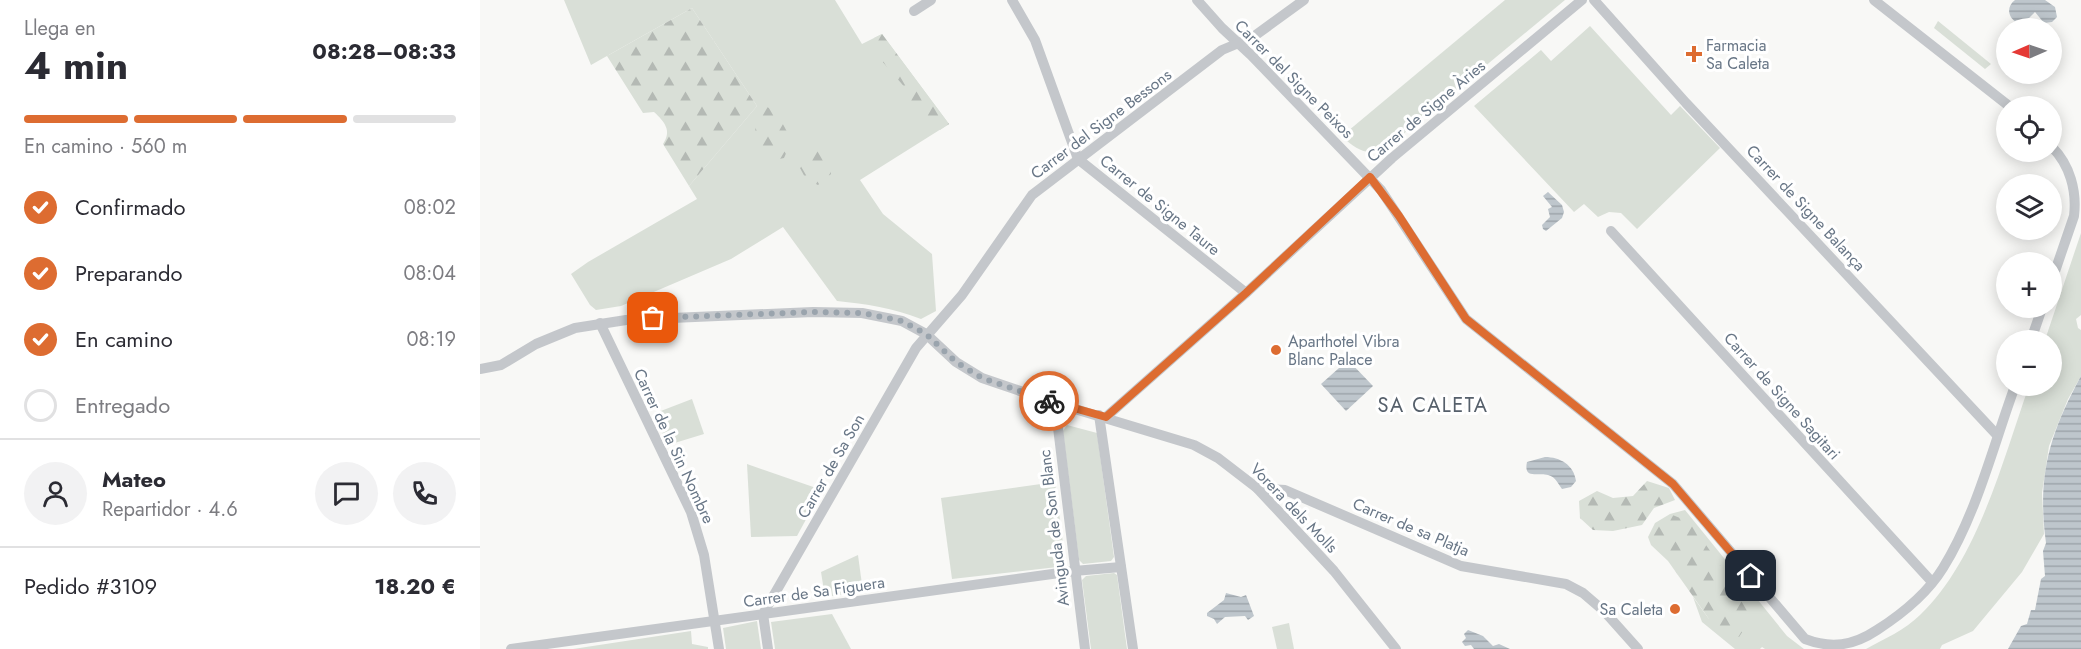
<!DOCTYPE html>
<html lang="es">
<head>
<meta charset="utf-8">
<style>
	body { margin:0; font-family:Jost,sans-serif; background:#f2f2f3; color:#2b2b33; height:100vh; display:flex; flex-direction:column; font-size:22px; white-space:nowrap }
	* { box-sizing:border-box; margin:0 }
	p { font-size:20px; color:#7c7c81 }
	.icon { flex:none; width:33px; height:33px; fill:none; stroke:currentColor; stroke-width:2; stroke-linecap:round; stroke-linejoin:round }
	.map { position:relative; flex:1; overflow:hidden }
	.sheet { display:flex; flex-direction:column; background:#fff; width:480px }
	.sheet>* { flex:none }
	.needle { width:39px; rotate:268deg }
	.fabs { position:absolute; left:1516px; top:18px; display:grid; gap:12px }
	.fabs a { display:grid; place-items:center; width:66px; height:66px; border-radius:50%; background:#fff; box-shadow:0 3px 15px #0003; font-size:30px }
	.pin { position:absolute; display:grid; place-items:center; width:51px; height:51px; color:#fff; margin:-26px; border-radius:12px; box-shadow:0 3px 9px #0006 }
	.courier { position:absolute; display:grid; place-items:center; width:60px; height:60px; margin:-30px; border:4px solid #dd6c31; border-radius:50%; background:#fff; color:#222; box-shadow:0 2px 8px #0007 }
	.head em { font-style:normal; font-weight:700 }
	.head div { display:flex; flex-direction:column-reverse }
	.head { display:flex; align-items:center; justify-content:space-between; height:102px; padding:0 24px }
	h1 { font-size:39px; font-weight:700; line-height:45px }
	.bar { display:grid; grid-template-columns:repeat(4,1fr); gap:9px 6px; align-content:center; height:72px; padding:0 24px }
	.bar i { height:8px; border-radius:4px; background:#e1e1e2 }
	.bar .selected { background:#dd6c31 }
	.bar p { grid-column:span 4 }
	.line { display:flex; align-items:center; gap:15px; padding:0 24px; border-top:2px solid #e1e1e2 }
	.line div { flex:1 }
	.round { display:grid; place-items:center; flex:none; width:63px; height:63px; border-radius:32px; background:#f2f2f3 }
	ol { padding:0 24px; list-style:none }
	li { display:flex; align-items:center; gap:18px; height:66px }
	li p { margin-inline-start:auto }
	li .icon { padding:6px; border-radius:50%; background:#dd6c31; color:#fff; stroke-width:4 }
	li:last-child { color:#7c7c81 }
	li i { width:33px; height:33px; border:3px solid #e1e1e2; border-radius:50% }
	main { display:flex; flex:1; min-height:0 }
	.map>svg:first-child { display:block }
</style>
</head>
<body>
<main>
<section class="sheet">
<div class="head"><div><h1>4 min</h1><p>Llega en</p></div><em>08:28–08:33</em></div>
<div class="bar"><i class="selected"></i><i class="selected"></i><i class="selected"></i><i></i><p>En camino · 560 m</p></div>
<ol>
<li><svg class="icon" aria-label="check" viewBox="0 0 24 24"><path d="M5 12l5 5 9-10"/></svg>Confirmado<p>08:02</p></li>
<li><svg class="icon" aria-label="check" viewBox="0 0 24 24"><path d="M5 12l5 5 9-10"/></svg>Preparando<p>08:04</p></li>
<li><svg class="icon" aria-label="check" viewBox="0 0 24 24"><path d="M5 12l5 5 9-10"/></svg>En camino<p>08:19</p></li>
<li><i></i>Entregado</li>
</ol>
<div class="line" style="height:108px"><a class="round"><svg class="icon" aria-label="person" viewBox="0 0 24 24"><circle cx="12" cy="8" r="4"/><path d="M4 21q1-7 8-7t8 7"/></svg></a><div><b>Mateo</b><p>Repartidor · 4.6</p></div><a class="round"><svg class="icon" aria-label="chat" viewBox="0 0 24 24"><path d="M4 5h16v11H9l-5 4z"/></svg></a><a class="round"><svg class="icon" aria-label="phone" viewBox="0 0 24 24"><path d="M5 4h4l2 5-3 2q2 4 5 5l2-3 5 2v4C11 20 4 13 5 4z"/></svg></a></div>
<div class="line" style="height:78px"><div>Pedido #3109</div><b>18.20 €</b></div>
</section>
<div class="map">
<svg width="1601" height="649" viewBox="0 0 1601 649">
	<defs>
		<pattern id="forest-firs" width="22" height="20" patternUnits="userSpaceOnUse" patternTransform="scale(1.5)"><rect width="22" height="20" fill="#d9dfd7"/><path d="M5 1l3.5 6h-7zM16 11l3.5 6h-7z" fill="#b4b9b4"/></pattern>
		<pattern id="water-rules" width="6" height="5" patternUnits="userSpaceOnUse" patternTransform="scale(1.5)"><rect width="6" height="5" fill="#bec6cc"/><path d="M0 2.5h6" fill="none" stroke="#9ea5ab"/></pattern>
	</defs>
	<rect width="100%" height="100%" fill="#f8f8f6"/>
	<!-- grass -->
	<g fill="#d9dfd7">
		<path d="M84 0H355L382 44 402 34 469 124 380 180 403 214 452 254 456 311 441 319C413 308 386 304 357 301L303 227 251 259 141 306 116 310 110 305 91 274 108 262 217 199 209 186 277 106 212 8 111 65Z"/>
		<path d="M1025 0H1085L904 150C885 155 876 150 862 136Z"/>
		<path d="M1458 21 1511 64 1505 69 1454 28Z"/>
		<path d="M1110 26 1191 115 1200 106 1240 148 1157 229 1141 213 1129 212 1118 217 1104 204 1094 212 994 106 1061 50 1071 61Z"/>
		<path d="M1601 233V315L1596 319 1598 328 1601 330V376L1588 399 1569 446 1562 493 1564 534 1542 572 1493 631 1462 645 1460 649H1386C1404 639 1425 630 1440 615 1498 560 1523 459 1549 386H1572V340H1565Z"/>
		<path d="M212 399 224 434 188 445 173 414Z"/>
		<path d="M587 425 617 433 634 557 631 561 603 564 599 560 583 431Z"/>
		<path d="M267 464 342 490 317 536 271 537Z"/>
		<path d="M575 482 586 566 472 579 461 498Z"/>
		<path d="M1205 510 1307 636 1324 649H1285L1282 647 1280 649H1255L1222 622 1213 597 1229 619 1190 514Z"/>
		<path d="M378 555 383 592 345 597 341 572Z"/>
		<path d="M634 573 637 575 647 649H611L602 580 606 576Z"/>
		<path d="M352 614 371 649H295L291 622Z"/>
		<path d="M277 621 281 649H246L243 628Z"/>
		<path d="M809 623 814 649H797L792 627Z"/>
		<path d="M211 631 212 644 228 647V649H93Z"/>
	</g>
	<!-- forest -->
	<g fill="url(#forest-firs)">
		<path d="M212 8 277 106 209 186 183 144C192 131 185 122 174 112L163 113 127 56Z"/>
		<path d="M402 34 469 124 460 130 431 104 428 91 401 60 394 38Z"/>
		<path d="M287 107 302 114 301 121C311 138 312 140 304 158L290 161 274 138 278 113Z"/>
		<path d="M346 148 351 174 338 185 326 179 320 168 329 154Z"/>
		<path d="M1167 481 1189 488 1195 500 1174 508 1162 525 1133 531 1113 530 1100 518 1099 501 1117 491 1133 498 1153 496Z"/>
		<path d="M1190 514 1210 522 1242 568 1272 617 1259 637 1247 636 1229 619 1188 561 1171 545 1168 537 1175 523Z"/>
	</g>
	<!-- water -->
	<g fill="url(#water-rules)">
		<path d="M1535 0H1565L1575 7 1577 17 1572 22 1564 23 1555 12 1545 22H1536C1527 16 1527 6 1535 0Z"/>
		<path d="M1068 192 1082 205 1084 212 1082 218 1066 231 1063 229 1062 225 1070 217 1068 209 1072 207 1063 196Z"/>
		<path d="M868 360 893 386 866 411 841 384Z"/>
		<path d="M1601 376V649H1528L1541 626 1547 624 1551 610H1555L1561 579 1565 576 1563 551 1566 543C1557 476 1569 435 1601 376Z"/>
		<path d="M1065 457C1080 457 1094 465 1096 481L1091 487 1082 489C1078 484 1076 477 1068 475 1059 472 1043 480 1047 462Z"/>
		<path d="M746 593 761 597 766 595 774 616 768 620 765 616 745 617 737 624 734 619 727 616V613L744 600Z"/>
		<path d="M988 630 1003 636 1013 646 1019 644 1030 649H994L991 645 985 646 982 642 986 638 984 634Z"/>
	</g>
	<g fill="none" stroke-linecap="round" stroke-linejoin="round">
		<!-- minor -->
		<g stroke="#c4c7cb" stroke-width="10">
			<path d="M532 0 555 40 598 159 766 293"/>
			<path d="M717 0 742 28 771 55 901 190 986 319 1193 484 1325 639C1351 649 1373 646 1397 630 1422 614 1447 594 1463 568 1497 513 1513 446 1535 386"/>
			<path d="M1114 0 1206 103 1517 435"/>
			<path d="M1394 0 1529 106"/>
			<path d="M434 11 451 0"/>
			<path d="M1572 147C1590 165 1597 191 1594 216L1572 280"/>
			<path d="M1131 231 1452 582"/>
			<path d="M120 323 211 512 224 555 239 649"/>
			<path d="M1551 340 1562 308"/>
			<path d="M0 369 21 365 56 344 95 328 146 320 333 312 382 313 422 321 446 334 476 362 502 378 575 403 714 445 738 458 777 488 854 571 916 649"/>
			<path d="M575 403 605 649"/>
			<path d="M619 415 653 649"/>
			<path d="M626 417 766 293 912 158 1102 0"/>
			<path d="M777 488 805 490 981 566 1086 584 1103 593 1124 611 1158 649"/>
			<path d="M31 649 594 571 641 567"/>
			<path d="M288 649 283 614 436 348 482 295 552 195 742 50 773 37 824 0"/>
		</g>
	</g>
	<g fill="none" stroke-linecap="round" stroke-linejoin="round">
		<!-- done -->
		<path stroke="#9aa4ad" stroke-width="6" stroke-dasharray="0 10.8" d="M173 318 333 312 382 313 422 321 446 334 476 362 502 378 569 401"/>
		<!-- route -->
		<path stroke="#dd6c31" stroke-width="8" d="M569 401 626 417 766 293 890 177 919 216 986 319 1193 484 1271 576"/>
	</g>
	<!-- markers -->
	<g fill="#dd6c31" stroke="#fff" stroke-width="2">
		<path d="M1211 45h6v6h6v6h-6v6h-6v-6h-6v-6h6z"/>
		<circle cx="796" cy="350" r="6"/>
		<circle cx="1195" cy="609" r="6"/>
	</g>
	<g text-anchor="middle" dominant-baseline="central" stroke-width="6" stroke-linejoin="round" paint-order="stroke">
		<!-- poi labels -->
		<g font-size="16" fill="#687686" stroke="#fff" text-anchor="start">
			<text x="1226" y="45">Farmacia<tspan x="1226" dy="18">Sa Caleta</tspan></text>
			<text x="808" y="341">Aparthotel Vibra<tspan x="808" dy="18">Blanc Palace</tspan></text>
			<text x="1183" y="609" text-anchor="end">Sa Caleta</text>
		</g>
		<!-- street labels -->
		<g font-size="16" fill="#687686" stroke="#fff">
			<text transform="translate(814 79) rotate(45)">Carrer del Signe Peixos</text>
			<text transform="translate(946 111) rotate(-40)">Carrer de Signe Àries</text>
			<text transform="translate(621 124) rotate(-37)">Carrer del Signe Bessons</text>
			<text transform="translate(680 205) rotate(39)">Carrer de Signe Taure</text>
			<text transform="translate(1326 208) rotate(47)">Carrer de Signe Balança</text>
			<text transform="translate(1302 396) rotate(48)">Carrer de Signe Sagitari</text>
			<text transform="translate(194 446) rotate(65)">Carrer de la Sin Nombre</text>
			<text transform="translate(351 466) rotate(-60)">Carrer de Sa Son</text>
			<text transform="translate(814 508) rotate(46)">Vorera dels Molls</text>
			<text transform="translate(931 527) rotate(23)">Carrer de sa Platja</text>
			<text transform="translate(574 528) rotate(-97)">Avinguda de Son Blanc</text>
			<text transform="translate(334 592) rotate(-8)">Carrer de Sa Figuera</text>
		</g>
		<!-- quarter labels -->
		<g font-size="20" letter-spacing="1.5" fill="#56606b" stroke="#fff">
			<text x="953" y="405">SA CALETA</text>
		</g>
	</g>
</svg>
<div class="fabs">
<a><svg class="needle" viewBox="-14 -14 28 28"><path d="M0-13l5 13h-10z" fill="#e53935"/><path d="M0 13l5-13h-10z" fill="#7c7c81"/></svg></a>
<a><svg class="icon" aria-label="locate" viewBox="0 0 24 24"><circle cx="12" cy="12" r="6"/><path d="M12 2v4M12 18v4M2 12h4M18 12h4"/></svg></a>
<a><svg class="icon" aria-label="layers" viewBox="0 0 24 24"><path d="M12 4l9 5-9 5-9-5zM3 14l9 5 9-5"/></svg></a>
<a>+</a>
<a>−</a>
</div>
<div class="pin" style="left:173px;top:318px;background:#ea580c"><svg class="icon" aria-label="bag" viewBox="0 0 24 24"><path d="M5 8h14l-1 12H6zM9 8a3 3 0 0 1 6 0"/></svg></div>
<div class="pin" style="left:1271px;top:576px;background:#1f2937"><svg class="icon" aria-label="home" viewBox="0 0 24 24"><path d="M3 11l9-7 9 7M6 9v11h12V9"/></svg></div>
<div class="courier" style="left:569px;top:401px"><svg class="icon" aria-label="bike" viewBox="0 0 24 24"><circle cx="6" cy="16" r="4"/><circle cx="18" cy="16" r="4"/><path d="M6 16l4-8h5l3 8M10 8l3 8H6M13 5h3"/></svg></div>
</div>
</main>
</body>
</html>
